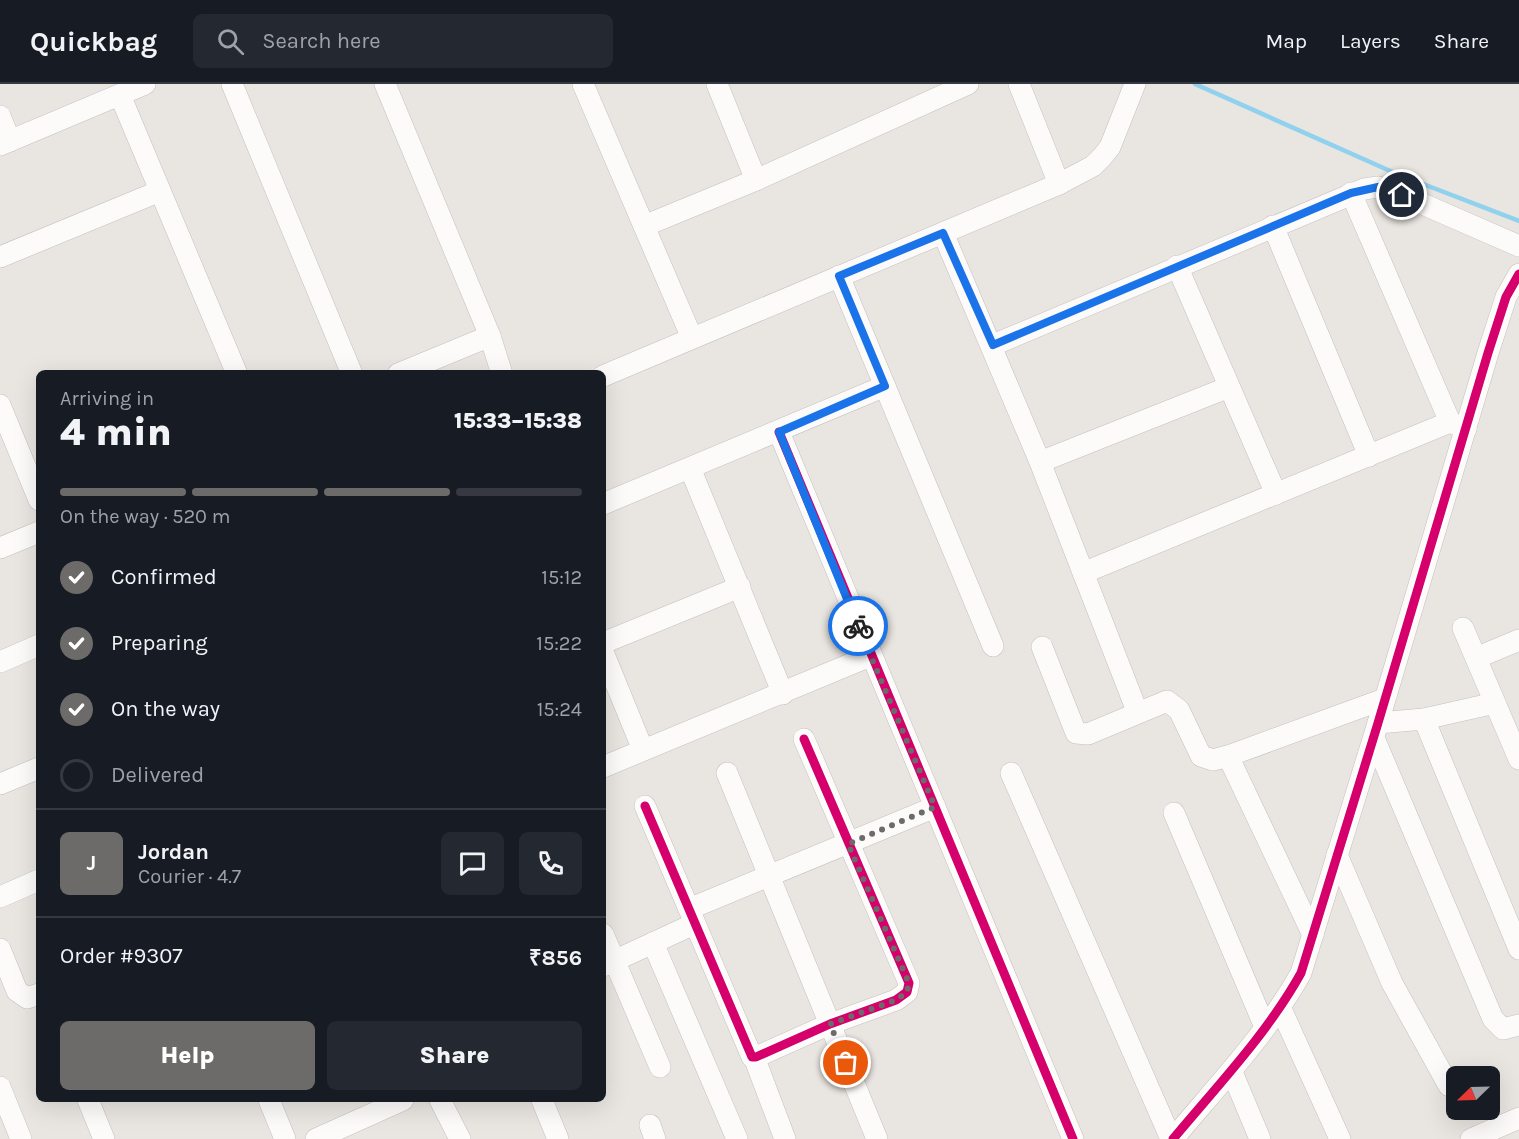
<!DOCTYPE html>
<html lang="en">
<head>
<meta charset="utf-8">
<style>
	body { margin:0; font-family:Karla,sans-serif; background:#242831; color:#f1f3f6; height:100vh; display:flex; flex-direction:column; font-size:22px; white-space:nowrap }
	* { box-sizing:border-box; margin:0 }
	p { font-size:20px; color:#9ea1a6 }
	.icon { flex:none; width:33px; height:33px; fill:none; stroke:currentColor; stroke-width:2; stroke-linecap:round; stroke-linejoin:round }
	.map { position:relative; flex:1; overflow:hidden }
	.drawer { position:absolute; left:36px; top:286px; width:570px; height:732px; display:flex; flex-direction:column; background:#171b24; border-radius:9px; box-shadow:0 6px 24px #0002 }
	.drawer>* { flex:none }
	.needle { width:39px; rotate:247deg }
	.buttons { position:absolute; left:1446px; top:982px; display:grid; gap:12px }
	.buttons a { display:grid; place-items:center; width:54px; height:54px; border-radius:9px; background:#171b24; box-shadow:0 6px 24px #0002; font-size:30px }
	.pin { position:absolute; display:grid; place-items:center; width:51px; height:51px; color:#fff; margin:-26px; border:3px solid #fff; border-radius:50%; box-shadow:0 2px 6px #0007 }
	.courier { position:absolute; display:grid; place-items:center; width:60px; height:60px; margin:-30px; border:4px solid #1a73e8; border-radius:50%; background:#fff; color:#222; box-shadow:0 2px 8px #0007 }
	.summary em { font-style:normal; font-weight:800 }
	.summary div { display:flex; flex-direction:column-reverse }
	.summary { display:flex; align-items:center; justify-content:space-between; height:102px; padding:0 24px }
	h1 { font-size:39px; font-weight:800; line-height:45px }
	.bar { display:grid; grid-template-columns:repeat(4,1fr); gap:9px 6px; align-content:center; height:72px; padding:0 24px }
	.bar i { height:8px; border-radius:4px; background:#363941 }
	.bar .current { background:#6d6b6a }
	.bar p { grid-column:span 4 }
	.line { display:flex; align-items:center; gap:15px; padding:0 24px; border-top:2px solid #363941 }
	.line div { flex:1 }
	.round { display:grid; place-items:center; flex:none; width:63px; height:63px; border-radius:9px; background:#242831 }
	ol { padding:0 24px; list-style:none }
	li { display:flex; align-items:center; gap:18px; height:66px }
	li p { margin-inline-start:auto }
	li .icon { padding:6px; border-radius:50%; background:#6d6b6a; color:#fff; stroke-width:4 }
	li:last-child { color:#9ea1a6 }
	li i { width:33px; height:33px; border:3px solid #363941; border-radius:50% }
	.button { display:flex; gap:12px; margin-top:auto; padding:12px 24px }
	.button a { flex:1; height:69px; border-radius:9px; background:#6d6b6a; color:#fff; font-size:24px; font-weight:800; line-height:69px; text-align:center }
	.button a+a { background:#242831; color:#f1f3f6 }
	header { display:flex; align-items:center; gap:36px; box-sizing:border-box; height:84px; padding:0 30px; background:#171b24; border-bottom:2px solid #363941 }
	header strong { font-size:28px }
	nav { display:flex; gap:33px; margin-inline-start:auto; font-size:21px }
	.search { width:420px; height:54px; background:#242831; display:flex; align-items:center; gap:15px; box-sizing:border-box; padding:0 21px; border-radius:9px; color:#9ea1a6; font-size:22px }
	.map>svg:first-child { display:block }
</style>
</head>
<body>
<header>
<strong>Quickbag</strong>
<div class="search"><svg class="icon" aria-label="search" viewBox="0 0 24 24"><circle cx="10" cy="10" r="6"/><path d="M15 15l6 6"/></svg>Search here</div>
<nav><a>Map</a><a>Layers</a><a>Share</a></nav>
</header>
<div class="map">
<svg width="1519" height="1055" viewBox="0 0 1519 1055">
	<rect width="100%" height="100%" fill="#e9e5e0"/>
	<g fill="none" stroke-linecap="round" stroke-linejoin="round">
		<!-- stream -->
		<path stroke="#90d1ee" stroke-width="4.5" d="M1195 0 1397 90 1519 137"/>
		<defs>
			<g id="minor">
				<path d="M232 0 352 290"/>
				<path d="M385 0 490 252 502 290"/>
				<path d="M583 0 692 254"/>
				<path d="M717 0 756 96"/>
				<path d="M1019 0 1059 100"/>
				<path d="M120 11 237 290"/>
				<path d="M0 32 10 57"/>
				<path d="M0 61 145 0"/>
				<path d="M1351 109 1450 338"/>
				<path d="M644 142 756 96 968 0"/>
				<path d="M1273 142 1369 372"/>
				<path d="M943 149 1040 378 1137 627"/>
				<path d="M0 173 160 107"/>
				<path d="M1177 182 1276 410"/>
				<path d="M839 192 993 562"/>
				<path d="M993 261 1364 105 1378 103 1402 111 1519 162"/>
				<path d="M398 290 490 252"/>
				<path d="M603 292 1059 100 1093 82 1102 73 1110 63 1135 0"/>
				<path d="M0 321 39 416"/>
				<path d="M779 348 1073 1055"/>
				<path d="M1040 378 1229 303"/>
				<path d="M690 384 783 610"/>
				<path d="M603 420 885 302"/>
				<path d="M0 464 39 448"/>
				<path d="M1083 489 1450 338 1466 345"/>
				<path d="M1463 544 1519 675"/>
				<path d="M603 559 740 503"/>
				<path d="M1042 563 1076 649 1088 650 1167 617 1179 626 1201 672 1213 676 1228 672 1384 615"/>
				<path d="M603 568 643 666"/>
				<path d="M1476 574 1519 556"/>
				<path d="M0 578 39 561"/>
				<path d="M1424 635 1519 865"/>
				<path d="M1378 639 1424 635 1495 619"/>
				<path d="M1374 654 1493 935 1503 945 1519 941"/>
				<path d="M1228 672 1313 851"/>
				<path d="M603 683 870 572"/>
				<path d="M727 689 877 1055"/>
				<path d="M1011 689 1171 1055"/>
				<path d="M0 700 39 684"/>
				<path d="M645 722 752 973H756L830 940 896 916 907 908 909 899 804 655"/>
				<path d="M1174 729 1265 943"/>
				<path d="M1337 771 1392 899 1449 1002"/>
				<path d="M0 813 39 796"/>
				<path d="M689 825 935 723"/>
				<path d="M603 850 660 983"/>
				<path d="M653 859 737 1055"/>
				<path d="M0 865 17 907 27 914 39 910"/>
				<path d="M603 882 694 840"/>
				<path d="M1281 925 1340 1055"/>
				<path d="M754 973 785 1055"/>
				<path d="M1232 988 1260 1055"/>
				<path d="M0 1003 21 1055"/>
				<path d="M88 1016 104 1055"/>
				<path d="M269 1016 285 1055"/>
				<path d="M440 1016 460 1055"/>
				<path d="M542 1016 558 1055"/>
				<path d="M650 1041 655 1055"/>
				<path d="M316 1055 403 1016"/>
				<path d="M1173 1055C1218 1001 1267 950 1301 889L1378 639 1488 269 1506 213 1519 190"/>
				<path d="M1471 1055 1519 1034"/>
			</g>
		</defs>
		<!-- minor casing -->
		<use href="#minor" stroke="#c2c1c2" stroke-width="22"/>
		<!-- minor -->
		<use href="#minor" stroke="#fcfbfa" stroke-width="21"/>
		<defs>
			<g id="cycleway">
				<path d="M779 348 1073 1055"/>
				<path d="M645 722 752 973H756L830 940 896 916 907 908 909 899 804 655"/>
				<path d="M1173 1055C1218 1001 1267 950 1301 889L1378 639 1488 269 1506 213 1519 190"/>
			</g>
		</defs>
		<!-- cycleway casing -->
		<use href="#cycleway" stroke="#fff" stroke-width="13"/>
		<!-- cycleway -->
		<use href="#cycleway" stroke="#d6006c" stroke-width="9"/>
	</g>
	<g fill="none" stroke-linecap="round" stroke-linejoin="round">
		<!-- done -->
		<path stroke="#6d6b6a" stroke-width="6" stroke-dasharray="0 10.8" d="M846 979 830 940 896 916 907 908 909 899 848 760 935 723 858 542"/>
		<!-- route -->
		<path stroke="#1a73e8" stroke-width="8" d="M858 542 779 348 885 302 839 192 943 149 993 261 1351 109 1378 103 1402 111"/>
	</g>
</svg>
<div class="buttons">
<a><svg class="needle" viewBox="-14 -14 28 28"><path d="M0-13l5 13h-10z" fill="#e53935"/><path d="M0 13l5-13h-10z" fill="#9ea1a6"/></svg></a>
</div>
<div class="pin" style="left:846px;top:979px;background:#ea580c"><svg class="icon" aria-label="bag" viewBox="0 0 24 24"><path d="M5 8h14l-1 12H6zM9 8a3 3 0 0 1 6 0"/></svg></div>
<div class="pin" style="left:1402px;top:111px;background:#1f2937"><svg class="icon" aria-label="home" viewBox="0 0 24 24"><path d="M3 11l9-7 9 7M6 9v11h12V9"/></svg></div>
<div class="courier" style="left:858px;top:542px"><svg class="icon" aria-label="bike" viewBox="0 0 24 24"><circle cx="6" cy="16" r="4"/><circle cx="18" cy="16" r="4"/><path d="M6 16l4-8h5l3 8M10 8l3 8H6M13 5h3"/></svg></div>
<section class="drawer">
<div class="summary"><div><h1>4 min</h1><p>Arriving in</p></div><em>15:33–15:38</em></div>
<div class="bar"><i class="current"></i><i class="current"></i><i class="current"></i><i></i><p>On the way · 520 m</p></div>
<ol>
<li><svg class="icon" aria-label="check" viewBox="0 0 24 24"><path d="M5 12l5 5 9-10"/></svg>Confirmed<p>15:12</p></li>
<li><svg class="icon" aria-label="check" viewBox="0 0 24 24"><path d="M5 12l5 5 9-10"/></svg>Preparing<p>15:22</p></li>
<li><svg class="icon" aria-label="check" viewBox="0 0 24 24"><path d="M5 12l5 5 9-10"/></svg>On the way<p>15:24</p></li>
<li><i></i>Delivered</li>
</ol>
<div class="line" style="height:108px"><b class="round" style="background:#6d6b6a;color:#fff">J</b><div><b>Jordan</b><p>Courier · 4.7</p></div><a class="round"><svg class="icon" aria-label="chat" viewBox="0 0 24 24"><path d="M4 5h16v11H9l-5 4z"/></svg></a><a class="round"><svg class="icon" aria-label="phone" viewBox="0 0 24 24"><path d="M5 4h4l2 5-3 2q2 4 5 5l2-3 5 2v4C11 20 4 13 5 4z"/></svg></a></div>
<div class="line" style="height:78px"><div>Order #9307</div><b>₹856</b></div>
<div class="button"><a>Help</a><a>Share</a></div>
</section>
</div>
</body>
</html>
